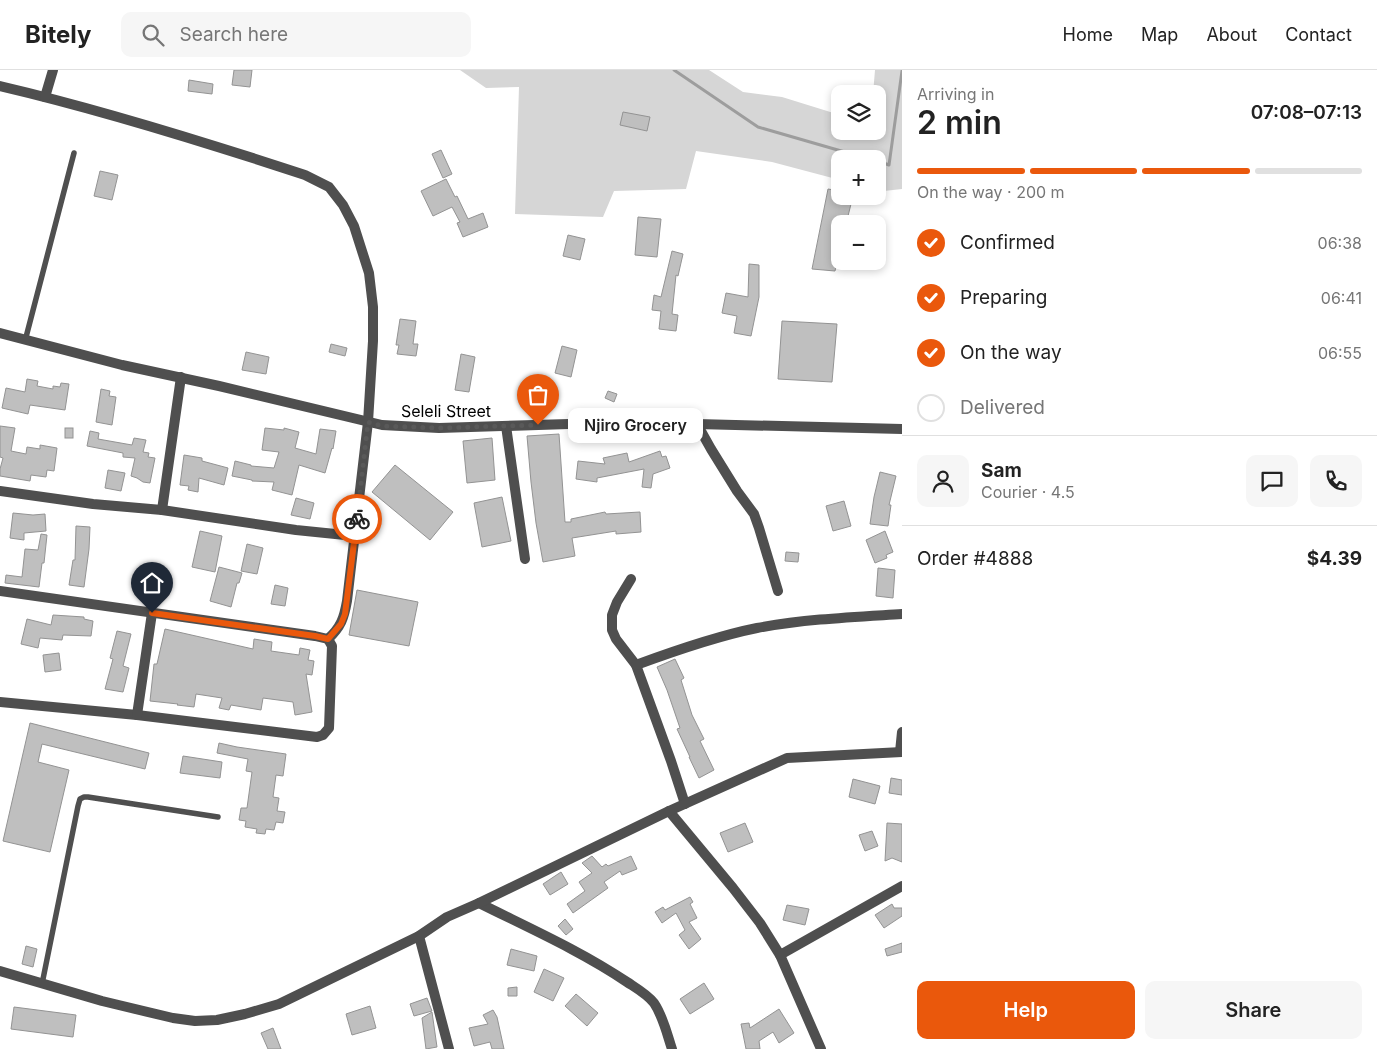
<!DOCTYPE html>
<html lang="en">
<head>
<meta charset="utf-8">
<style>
	body { margin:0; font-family:Inter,sans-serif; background:#f6f6f6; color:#222; height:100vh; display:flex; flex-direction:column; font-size:19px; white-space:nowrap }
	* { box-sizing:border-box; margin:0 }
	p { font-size:16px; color:#767676 }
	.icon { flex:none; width:28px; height:28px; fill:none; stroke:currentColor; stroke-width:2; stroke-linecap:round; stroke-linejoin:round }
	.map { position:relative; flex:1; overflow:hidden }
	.panel { display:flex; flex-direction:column; background:#fff; width:475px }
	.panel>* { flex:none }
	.fabs { position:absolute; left:831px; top:15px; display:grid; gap:10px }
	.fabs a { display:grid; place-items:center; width:55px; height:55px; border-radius:10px; background:#fff; box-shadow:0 2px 8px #0003; font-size:25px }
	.pin { position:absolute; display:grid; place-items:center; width:42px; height:42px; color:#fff; margin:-51px -21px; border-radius:50% 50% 50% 0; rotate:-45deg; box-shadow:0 0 5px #0007 }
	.pin .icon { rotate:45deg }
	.courier { position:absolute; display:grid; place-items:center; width:50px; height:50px; margin:-25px; border:4px solid #ea580c; border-radius:50%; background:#fff; color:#222; box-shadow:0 1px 6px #0007 }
	.bubble { position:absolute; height:35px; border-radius:10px; background:#fff; box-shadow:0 2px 8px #0003; font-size:16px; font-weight:600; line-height:35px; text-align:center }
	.overview em { font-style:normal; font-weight:600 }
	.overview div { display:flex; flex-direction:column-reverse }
	.overview { display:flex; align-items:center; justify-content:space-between; height:85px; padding:0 15px }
	h1 { font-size:32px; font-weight:600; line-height:38px }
	.bar { display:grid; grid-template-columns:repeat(4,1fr); gap:8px 5px; align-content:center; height:60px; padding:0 15px }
	.bar i { height:6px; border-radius:4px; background:#e0e0e0 }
	.bar .current { background:#ea580c }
	.bar p { grid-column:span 4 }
	.line { display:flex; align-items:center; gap:12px; padding:0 15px; border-top:1px solid #e0e0e0 }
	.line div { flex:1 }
	.round { display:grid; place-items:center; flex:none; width:52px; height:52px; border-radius:10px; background:#f6f6f6 }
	ol { padding:0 15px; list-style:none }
	li { display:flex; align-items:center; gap:15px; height:55px }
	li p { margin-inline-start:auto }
	li .icon { padding:5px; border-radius:50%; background:#ea580c; color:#fff; stroke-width:4 }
	li:last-child { color:#767676 }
	li i { width:28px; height:28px; border:2px solid #e0e0e0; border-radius:50% }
	.primary-button { display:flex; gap:10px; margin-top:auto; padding:10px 15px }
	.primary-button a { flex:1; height:58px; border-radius:10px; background:#ea580c; color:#fff; font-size:20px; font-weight:600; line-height:58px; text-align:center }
	.primary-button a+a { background:#f6f6f6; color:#222 }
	header { display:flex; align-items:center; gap:30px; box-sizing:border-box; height:70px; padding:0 25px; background:#fff; border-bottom:1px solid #e0e0e0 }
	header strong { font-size:24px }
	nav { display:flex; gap:28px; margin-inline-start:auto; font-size:18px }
	.search { width:350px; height:45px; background:#f6f6f6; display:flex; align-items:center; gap:12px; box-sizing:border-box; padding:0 18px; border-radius:10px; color:#767676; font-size:19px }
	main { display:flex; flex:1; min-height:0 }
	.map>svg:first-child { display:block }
</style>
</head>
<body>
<header>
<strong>Bitely</strong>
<div class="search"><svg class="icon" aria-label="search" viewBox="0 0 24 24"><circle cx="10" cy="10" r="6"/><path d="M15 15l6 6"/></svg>Search here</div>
<nav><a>Home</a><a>Map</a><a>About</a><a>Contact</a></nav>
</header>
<main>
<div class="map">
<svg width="902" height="979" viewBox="0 0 902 979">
	<rect width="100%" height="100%" fill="#fff"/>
	<!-- green -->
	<path fill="#d6d6d6" d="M460 0H709L743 22 782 27 840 45V61H878V24H873L875 0H902V119L884 121 878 120V89H840V110L772 92 696 81 686 119 614 121 603 147 515 144 519 17 486 18Z"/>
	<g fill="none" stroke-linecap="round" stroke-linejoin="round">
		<!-- stream -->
		<g stroke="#9d9d9d" stroke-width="3">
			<path d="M674 0 758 57 869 89"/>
			<path d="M878 91 889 95 902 1"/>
		</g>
	</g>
	<!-- building -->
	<g fill="#bfbfbf" stroke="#939393">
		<path d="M234 0H252L250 17 232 15Z"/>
		<path d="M189 10 213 14 212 24 188 21Z"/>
		<path d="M623 42 650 47 647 61 620 55Z"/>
		<path d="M441 80 452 104 443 108 432 84Z"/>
		<path d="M100 101 118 105 112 130 94 126Z"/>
		<path d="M446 109 455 127 457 126 468 149 483 143 488 157 463 167 457 153 460 152 452 137 433 146 421 121Z"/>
		<path d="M828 119 840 121V126H853L846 154H840V179L835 201 812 199Z"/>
		<path d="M638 147 661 149 657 187 635 185Z"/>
		<path d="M568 165 585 169 580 190 563 186Z"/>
		<path d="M672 181 683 184 678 206 676 205 672 244 678 245 676 261 659 259 661 241 652 240 654 225 661 227Z"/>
		<path d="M749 194 759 195V227L751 266 734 263 737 246 722 243 726 223 748 227Z"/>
		<path d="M400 249 416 251 413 274H418L416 286 397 284 399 275H396Z"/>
		<path d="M782 251 837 254 832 312 778 309Z"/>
		<path d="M331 274 347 278 345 286 329 282Z"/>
		<path d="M562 276 577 280 571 307 555 303Z"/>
		<path d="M246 282 269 287 266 304 242 300Z"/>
		<path d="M461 284 475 287 469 322 455 320Z"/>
		<path d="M27 309 38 311 37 316 53 319V316L60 317 61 313 69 314 65 340 30 335 28 344 2 338 6 318 25 322Z"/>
		<path d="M101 319 110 321 109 326 116 327 112 355 96 352Z"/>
		<path d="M608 321 617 324 614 332 605 328Z"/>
		<rect x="536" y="327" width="10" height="8"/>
		<path d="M0 356 15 358 11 381 26 384 27 377 40 379V375L57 378 54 401 47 400 46 407 31 405 30 411 0 406V399L3 388 0 387Z"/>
		<rect x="65" y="358" width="8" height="10"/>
		<path d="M265 358 284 360V358L299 362 295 378 316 384 320 359 336 361 333 379 332 378 325 403 299 395 292 425 272 420 274 412 252 411V410L232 406 235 391 251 395V396L274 398 279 382 262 380Z"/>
		<path d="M90 361 99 363 98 369 132 375 134 368 146 370 143 382 149 383 148 387 155 388 150 413 143 412 137 408 131 406 135 388 123 387V383L87 376Z"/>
		<path d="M559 364 565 452H571V449L605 442 606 444 640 442 641 462 616 464V461L572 468 575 486 543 492 536 453 531 412 527 366Z"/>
		<path d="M492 368 495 410 467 413 463 371Z"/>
		<path d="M660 381 662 387 666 386 670 398 653 404 651 418 642 417 644 399 597 408V412L576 409 578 391 605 394 603 388 627 383 629 392Z"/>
		<path d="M184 385 202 388V391L228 398 224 415 199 408 198 422 188 420 189 416 180 415Z"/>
		<path d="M395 395 453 442 430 470 372 422Z"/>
		<path d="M108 400 125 403 121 421 105 418Z"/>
		<path d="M880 402 896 406 889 435H891L888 456 870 454 874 427Z"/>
		<path d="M502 427 511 471 482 477 474 433Z"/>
		<path d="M296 428 314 433 310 449 291 445Z"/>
		<path d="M844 431 851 456 833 461 826 436Z"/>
		<path d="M13 443 33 445 45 444 46 461 24 463V470L10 468Z"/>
		<path d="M76 456 90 457 89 479 84 517 69 515 73 490H75Z"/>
		<path d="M200 461 222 466 215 502 192 497Z"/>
		<path d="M885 461 893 482 886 485 887 488 875 493 866 470Z"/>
		<path d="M41 464 47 465 44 493H42L39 517 5 513 6 505 22 507 25 479 38 480Z"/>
		<path d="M247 474 263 478 257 504 241 501Z"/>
		<path d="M786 482 799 483 798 492 785 491Z"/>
		<path d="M219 497 242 503 239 513H237L231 537 210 531Z"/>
		<path d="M878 498 895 500 893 528 876 526Z"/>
		<path d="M275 515 288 518 285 536 271 534Z"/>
		<path d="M357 520 418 532 409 576 349 565Z"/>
		<path d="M53 545 84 547V549L93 551 91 566 63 565 62 570 40 568 38 578 21 574 27 549 51 555Z"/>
		<path d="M165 559 253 579 254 569 272 572 271 581 299 585 300 578 310 580 308 590 314 591 312 605 306 604 312 642 295 645 293 632 263 628 261 640 231 635 229 640 219 638 222 628 196 624 194 637 177 635 178 634 150 631 154 594H157Z"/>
		<path d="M117 561 131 564 123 596 129 598 123 622 105 619 113 589 110 588Z"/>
		<path d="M59 583 61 600 45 602 43 585Z"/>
		<path d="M675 589 684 608 681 610 692 645 704 669 700 671 714 700 699 708 689 687H690L677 659 680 658 667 620 657 597Z"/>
		<path d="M30 653 149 683 145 699 42 674 38 692 69 700 50 782 3 771Z"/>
		<path d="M219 673 237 677 286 684 283 706 276 705 273 727 279 728 277 741 285 742 283 753 276 752 274 760 266 759 265 764 256 763 257 759 245 757 246 751 239 750 241 738H247L252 702 246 701 248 689 217 683Z"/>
		<path d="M183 686 222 692 220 708 180 703Z"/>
		<path d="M891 708 902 710V725L889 723Z"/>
		<path d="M853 709 880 716 875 734 849 727Z"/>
		<path d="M745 753 753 772 728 782 720 763Z"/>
		<path d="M887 753 902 754V792L892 788 885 791Z"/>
		<path d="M872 761 878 776 865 781 859 765Z"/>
		<path d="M592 786 602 797 606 794 608 796 631 786 637 799 622 805 620 801 604 812 608 818 573 843 567 834 585 821 579 812 592 803 582 793Z"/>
		<path d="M561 802 568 814 550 825 543 814Z"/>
		<path d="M690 827 693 832 690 834 697 848 689 852 701 869 689 879 679 865 685 860 676 843 662 853 655 842 663 837 665 840Z"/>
		<path d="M892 834 894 838H902V846L884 858 875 845Z"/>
		<path d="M787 835 809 839 805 855 783 850Z"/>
		<path d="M565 849 573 859 566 865 558 856Z"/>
		<path d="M902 873V882L887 886 885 879Z"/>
		<path d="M26 876 37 879 33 897 22 894Z"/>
		<path d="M511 879 537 886 534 901 507 895Z"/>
		<path d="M544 899 564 908 553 931 534 922Z"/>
		<path d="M704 913 714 929 690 944 680 929Z"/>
		<path d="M517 917V926H508V918Z"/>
		<path d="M576 924 598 943 587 956 565 936Z"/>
		<path d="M427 928 432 941 414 946 410 934Z"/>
		<path d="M370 936 376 958 352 965 346 944Z"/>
		<path d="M14 937 76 945 73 967 11 959Z"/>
		<path d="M779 939 794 963 779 973 773 962 759 971 760 979H746L741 954 749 953 750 958Z"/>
		<path d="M493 940 497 947 504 979H492L490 972 474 976 469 958 488 954 483 945Z"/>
		<path d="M432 942 437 977 426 979 422 948Z"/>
		<path d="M273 958 281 979H268L261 963Z"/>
	</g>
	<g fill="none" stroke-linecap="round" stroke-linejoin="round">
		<!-- lane -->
		<g stroke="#4f4f4f" stroke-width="5.5">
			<path d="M25 271 74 83"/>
			<path d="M42 914 78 736 80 729 84 727H88L218 747"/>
		</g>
		<!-- street -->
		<g stroke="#4f4f4f" stroke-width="10">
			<path d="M0 16C103 40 205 72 305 105L329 117 343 135 354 156 369 203 373 237V271L368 352 347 531C344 548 341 557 328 569"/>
			<path d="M45 27 53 0"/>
			<path d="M0 263 122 295 219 316 382 355 439 358 569 354H697L902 359"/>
			<path d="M697 354 711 379 737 421 754 444 759 458 778 521"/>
			<path d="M506 356 525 489"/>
			<path d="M0 421 93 434 162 440 296 460 355 466"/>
			<path d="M162 440 181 307"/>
			<path d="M631 509 617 532 612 545V560L616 569 636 595 671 691 685 734"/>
			<path d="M0 521 315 566 328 569"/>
			<path d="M636 595C674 581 717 566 757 558 805 549 854 547 902 544"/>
			<path d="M0 632 137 645 317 667 323 665 329 658 332 576 328 569"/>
			<path d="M137 645 152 543"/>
			<path d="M900 682 902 662"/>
			<path d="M669 741 733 818 760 853 780 885 821 979"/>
			<path d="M479 833C529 858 581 881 627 912 636 918 647 924 654 933 663 946 667 964 672 979"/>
			<path d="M419 866 449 979"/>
			<path d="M780 885 902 816"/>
			<path d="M0 901 102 931 173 948 195 951 217 950 245 944 279 934 419 866 447 847 479 833 669 741 787 688 902 682"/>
		</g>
	</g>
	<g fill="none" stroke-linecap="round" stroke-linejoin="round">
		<!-- done -->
		<path stroke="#595959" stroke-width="5" stroke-dasharray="0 9" d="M357 449 368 352 382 356 439 358 538 355"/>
		<!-- route -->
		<path stroke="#ea580c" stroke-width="6" d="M152 543 315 566 328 569 341 554 345 544 357 449"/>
	</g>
	<g text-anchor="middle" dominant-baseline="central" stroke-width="4" stroke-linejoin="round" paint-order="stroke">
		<!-- street labels -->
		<g font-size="16" fill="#000" stroke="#fff">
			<text x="446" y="341">Seleli Street</text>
		</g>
	</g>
</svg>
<div class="fabs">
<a><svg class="icon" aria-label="layers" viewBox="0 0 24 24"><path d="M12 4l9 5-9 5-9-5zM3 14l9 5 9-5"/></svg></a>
<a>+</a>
<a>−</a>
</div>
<div class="pin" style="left:538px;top:355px;background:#ea580c"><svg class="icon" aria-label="bag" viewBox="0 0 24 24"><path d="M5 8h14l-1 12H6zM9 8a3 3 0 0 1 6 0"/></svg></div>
<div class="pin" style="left:152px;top:543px;background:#1f2937"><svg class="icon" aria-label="home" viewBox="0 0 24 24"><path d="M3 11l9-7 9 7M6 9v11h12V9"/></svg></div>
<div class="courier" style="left:357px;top:449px"><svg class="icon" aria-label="bike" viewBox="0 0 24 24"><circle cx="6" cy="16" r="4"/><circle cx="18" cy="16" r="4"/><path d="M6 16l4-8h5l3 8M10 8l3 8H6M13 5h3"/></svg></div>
<div class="bubble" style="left:568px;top:338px;width:135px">Njiro Grocery</div>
</div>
<section class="panel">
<div class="overview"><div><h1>2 min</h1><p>Arriving in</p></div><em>07:08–07:13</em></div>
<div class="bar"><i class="current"></i><i class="current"></i><i class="current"></i><i></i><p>On the way · 200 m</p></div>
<ol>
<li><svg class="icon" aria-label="check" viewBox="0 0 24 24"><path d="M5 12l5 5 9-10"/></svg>Confirmed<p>06:38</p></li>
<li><svg class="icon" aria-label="check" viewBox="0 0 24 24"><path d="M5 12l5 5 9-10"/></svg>Preparing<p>06:41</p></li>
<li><svg class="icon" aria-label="check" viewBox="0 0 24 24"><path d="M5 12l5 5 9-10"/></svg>On the way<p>06:55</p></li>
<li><i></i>Delivered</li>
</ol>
<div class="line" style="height:90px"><a class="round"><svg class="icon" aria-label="person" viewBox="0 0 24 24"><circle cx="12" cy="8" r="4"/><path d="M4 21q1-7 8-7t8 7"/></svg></a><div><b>Sam</b><p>Courier · 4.5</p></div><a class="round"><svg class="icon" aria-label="chat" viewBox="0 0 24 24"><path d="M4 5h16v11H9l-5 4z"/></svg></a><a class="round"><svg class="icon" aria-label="phone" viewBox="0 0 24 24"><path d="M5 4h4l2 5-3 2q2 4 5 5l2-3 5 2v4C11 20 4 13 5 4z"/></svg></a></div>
<div class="line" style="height:65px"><div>Order #4888</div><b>$4.39</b></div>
<div class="primary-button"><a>Help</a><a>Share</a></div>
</section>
</main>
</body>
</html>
